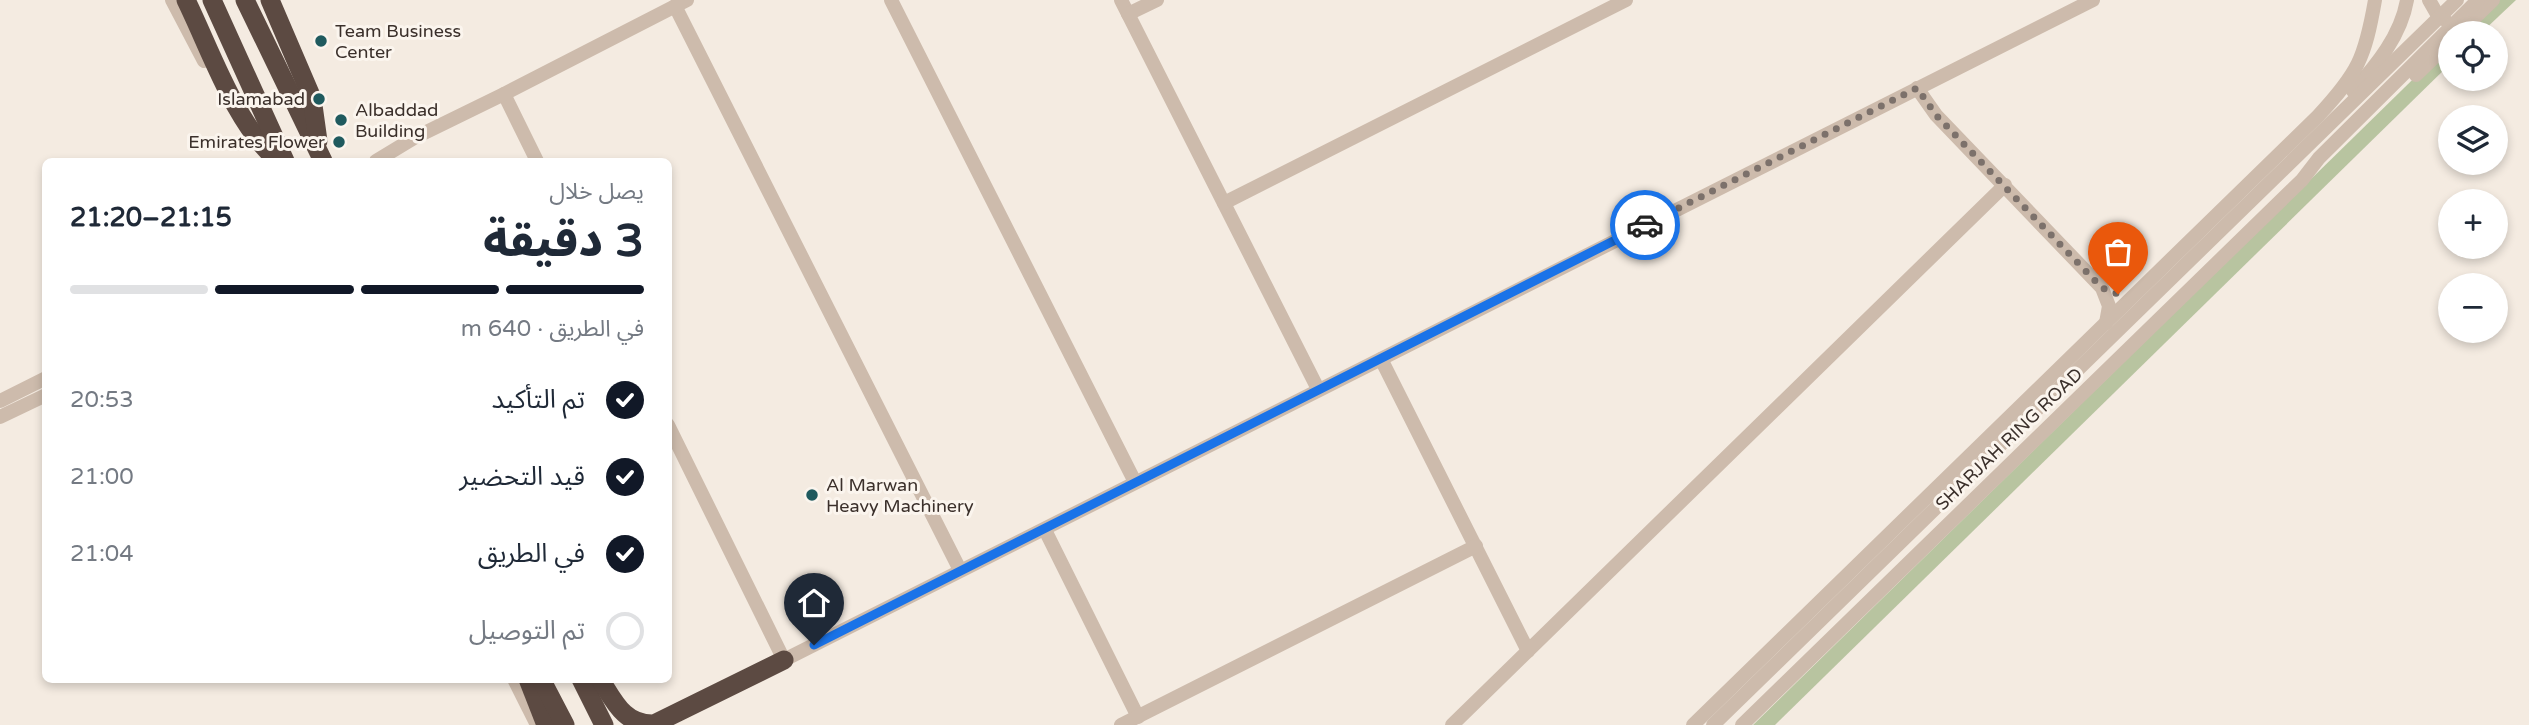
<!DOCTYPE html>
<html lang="ar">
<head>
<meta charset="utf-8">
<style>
	body { margin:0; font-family:"Varela Round","Noto Sans Arabic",sans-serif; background:#f2f2f3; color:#1f2937; direction:rtl; height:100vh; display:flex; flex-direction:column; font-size:26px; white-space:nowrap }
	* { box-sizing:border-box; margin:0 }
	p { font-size:23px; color:#747a83 }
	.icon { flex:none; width:38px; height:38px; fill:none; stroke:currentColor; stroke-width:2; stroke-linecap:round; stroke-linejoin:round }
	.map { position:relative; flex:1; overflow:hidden; direction:ltr }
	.sheet { position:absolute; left:42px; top:158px; width:630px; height:525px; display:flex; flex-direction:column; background:#fff; border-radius:10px; box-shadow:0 4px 10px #0003; direction:rtl }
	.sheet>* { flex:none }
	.fabs { position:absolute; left:2438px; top:21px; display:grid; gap:14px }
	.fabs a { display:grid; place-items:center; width:70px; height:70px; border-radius:50%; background:#fff; box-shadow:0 4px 10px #0003; font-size:35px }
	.pin { position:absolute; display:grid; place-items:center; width:60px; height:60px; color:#fff; margin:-72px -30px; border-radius:50% 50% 50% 0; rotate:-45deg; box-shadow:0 0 7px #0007 }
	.pin .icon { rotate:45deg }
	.courier { position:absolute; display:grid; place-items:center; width:70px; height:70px; margin:-35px; border:5px solid #1a73e8; border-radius:50%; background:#fff; color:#222; box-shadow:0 2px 9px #0007 }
	.summary em { font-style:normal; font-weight:800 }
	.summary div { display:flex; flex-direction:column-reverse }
	.summary { display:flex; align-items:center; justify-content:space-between; height:119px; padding:0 28px }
	h1 { font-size:46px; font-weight:800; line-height:52px }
	.bar { display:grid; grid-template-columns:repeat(4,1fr); gap:10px 7px; align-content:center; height:84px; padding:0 28px }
	.bar i { height:9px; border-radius:5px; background:#e0e1e3 }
	.bar .selected { background:#111827 }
	.bar p { grid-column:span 4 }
	ol { padding:0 28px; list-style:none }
	li { display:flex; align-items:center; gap:21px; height:77px }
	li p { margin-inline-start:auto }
	li .icon { padding:7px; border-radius:50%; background:#111827; color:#fff; stroke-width:4 }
	li:last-child { color:#747a83 }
	li i { width:38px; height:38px; border:4px solid #e0e1e3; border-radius:50% }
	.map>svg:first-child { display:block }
</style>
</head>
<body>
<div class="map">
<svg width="2529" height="725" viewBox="0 0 2529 725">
	<rect width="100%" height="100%" fill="#f4ebe1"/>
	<!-- green -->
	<g fill="#b8c4a0">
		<path d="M2495 0H2516L2481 33H2460Z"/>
		<path d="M2450 43V64L1775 725H1753Z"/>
	</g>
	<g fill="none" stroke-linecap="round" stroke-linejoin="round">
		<!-- minor -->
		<g stroke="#cdbbac" stroke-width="14">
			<path d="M172 0 204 61"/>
			<path d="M891 0 1135 482"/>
			<path d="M1121 0 1318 389"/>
			<path d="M2429 0 2437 14 2445 20"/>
			<path d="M675 6 960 570"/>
			<path d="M1128 14 1157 0"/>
			<path d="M2459 33 2493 0"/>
			<path d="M2416 75 2450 42"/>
			<path d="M1917 88 1936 115 2102 288 2109 306 2106 323"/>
			<path d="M2353 91C2377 65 2401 35 2407 0"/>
			<path d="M504 94 537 161"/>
			<path d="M376 161 414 138 504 94 687 0"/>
			<path d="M1224 203 1626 0"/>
			<path d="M1381 359 1528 651"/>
			<path d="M0 401 46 378"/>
			<path d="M0 417 46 395"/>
			<path d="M668 425 784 660 2093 0"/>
			<path d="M1045 530 1138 717"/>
			<path d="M514 679 537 725"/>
			<path d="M1121 725 1476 546"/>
			<path d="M1452 725 2005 185"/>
			<path d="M1693 725 2318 116C2358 73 2365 58 2375 0"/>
			<path d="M1713 725 2457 0"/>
			<path d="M1742 725 2302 180 2319 158 2478 0"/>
		</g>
		<!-- highway -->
		<g stroke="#5c4a42" stroke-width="19">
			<path d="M186 0C211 51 235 124 278 161"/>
			<path d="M212 0 285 161"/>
			<path d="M245 0 323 161"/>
			<path d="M270 0 312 98 318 141"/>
			<path d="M528 679 546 725"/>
			<path d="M541 679 565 725"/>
			<path d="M581 679 604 725"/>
			<path d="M600 679C614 701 624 725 654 724L784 660"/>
		</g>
	</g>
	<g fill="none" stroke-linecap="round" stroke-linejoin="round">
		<!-- done -->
		<path stroke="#7c716b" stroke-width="7" stroke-dasharray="0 12.6" d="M1645 225 1917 88 1936 115 2102 288 2118 294"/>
		<!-- route -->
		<path stroke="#1a73e8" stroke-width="9" d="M814 645 1645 225"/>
	</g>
	<!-- markers -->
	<g fill="#1f5a5e" stroke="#fbf5ee" stroke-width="2.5">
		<circle cx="321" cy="41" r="7"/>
		<circle cx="319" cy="99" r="7"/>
		<circle cx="341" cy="120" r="7"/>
		<circle cx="339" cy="142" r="7"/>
		<circle cx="812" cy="495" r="7"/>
	</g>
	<g text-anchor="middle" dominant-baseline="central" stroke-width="6" stroke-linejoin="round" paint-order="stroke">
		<!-- poi labels -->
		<g font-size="18" fill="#3b302b" stroke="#fbf5ee" text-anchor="start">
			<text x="335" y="31">Team Business<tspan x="335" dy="21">Center</tspan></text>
			<text x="305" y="99" text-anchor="end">Islamabad</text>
			<text x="355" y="110">Albaddad<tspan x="355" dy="21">Building</tspan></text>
			<text x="325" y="142" text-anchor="end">Emirates Flower</text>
			<text x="826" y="485">Al Marwan<tspan x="826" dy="21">Heavy Machinery</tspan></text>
		</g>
		<!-- street labels -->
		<g font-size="18" fill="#3b302b" stroke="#fbf5ee">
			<text transform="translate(2009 439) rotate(-44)">SHARJAH RING ROAD</text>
		</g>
	</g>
</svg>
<div class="fabs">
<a><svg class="icon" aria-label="locate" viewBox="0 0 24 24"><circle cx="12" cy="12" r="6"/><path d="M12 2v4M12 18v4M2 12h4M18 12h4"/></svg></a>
<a><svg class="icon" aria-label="layers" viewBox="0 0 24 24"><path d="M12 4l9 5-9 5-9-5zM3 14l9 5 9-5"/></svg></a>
<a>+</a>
<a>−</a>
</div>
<div class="pin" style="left:2118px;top:294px;background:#ea580c"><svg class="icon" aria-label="bag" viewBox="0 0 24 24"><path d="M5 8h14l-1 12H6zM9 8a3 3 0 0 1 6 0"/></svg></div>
<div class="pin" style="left:814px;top:645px;background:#1f2937"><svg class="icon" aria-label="home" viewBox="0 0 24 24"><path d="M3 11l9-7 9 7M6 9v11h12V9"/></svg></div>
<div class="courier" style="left:1645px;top:225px"><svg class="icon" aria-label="car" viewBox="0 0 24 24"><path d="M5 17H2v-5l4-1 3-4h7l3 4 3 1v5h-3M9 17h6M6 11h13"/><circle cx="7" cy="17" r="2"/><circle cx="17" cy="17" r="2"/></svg></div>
<section class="sheet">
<div class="summary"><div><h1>3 دقيقة</h1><p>يصل خلال</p></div><em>21:15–21:20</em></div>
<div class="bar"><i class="selected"></i><i class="selected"></i><i class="selected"></i><i></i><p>في الطريق · 640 m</p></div>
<ol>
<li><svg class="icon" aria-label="check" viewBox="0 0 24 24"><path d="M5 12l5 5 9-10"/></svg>تم التأكيد<p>20:53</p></li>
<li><svg class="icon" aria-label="check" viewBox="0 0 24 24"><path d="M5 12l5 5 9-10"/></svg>قيد التحضير<p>21:00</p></li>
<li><svg class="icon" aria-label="check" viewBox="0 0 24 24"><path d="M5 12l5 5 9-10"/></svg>في الطريق<p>21:04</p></li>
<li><i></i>تم التوصيل</li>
</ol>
</section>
</div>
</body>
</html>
